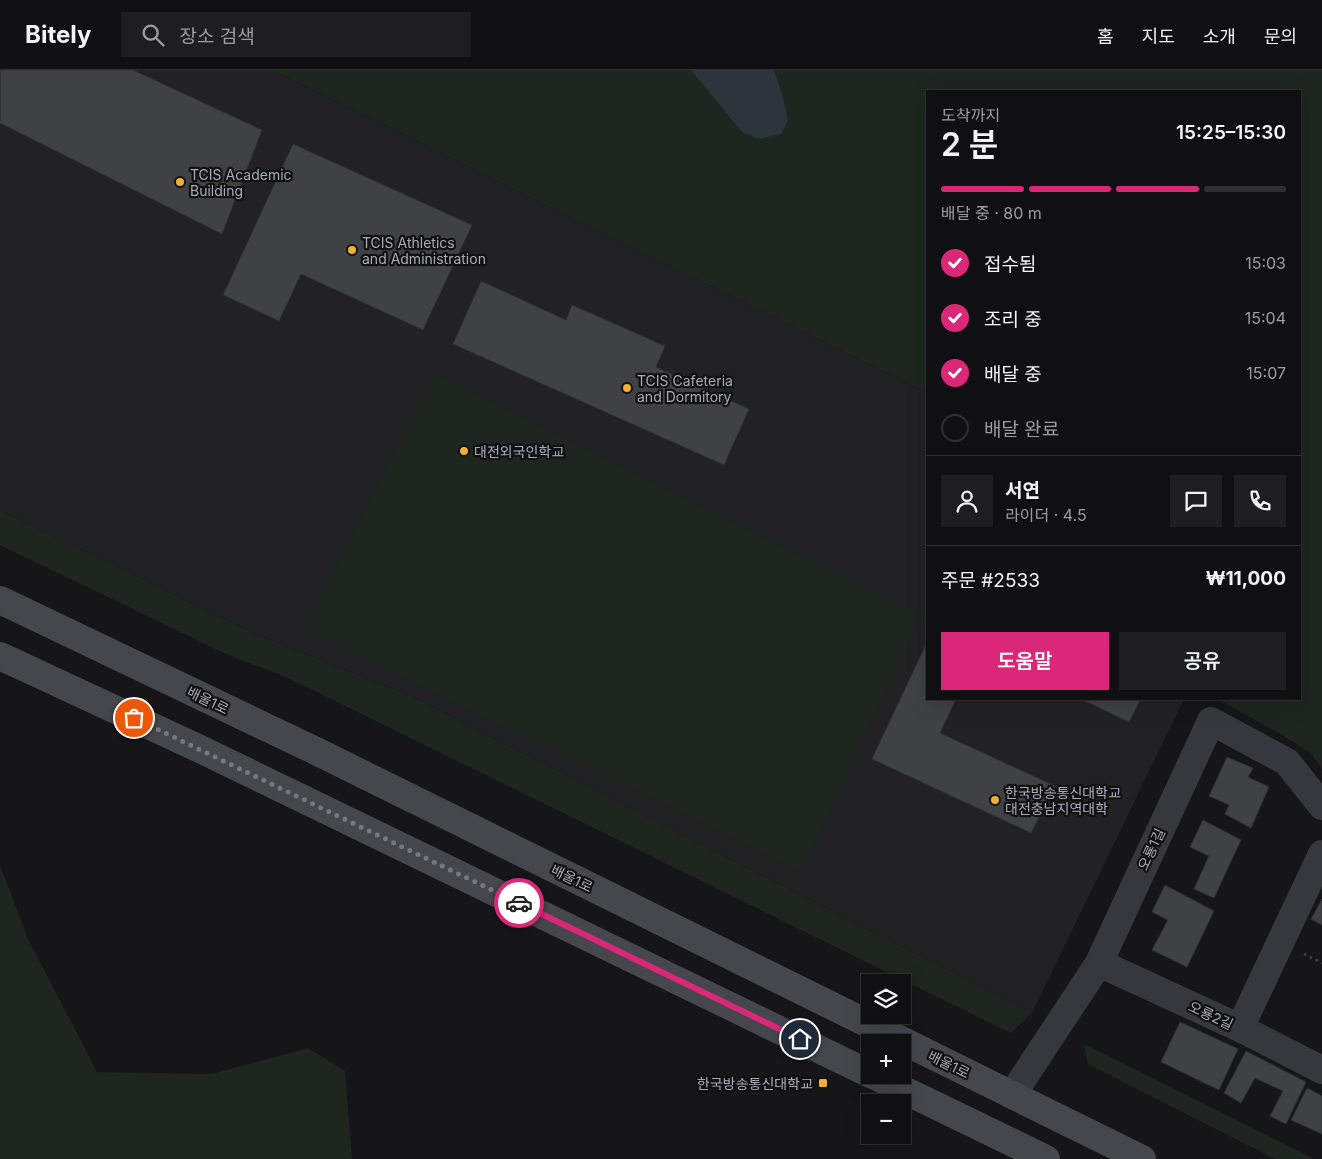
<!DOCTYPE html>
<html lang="ko">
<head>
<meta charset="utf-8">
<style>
	body { margin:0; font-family:Inter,"Noto Sans KR",sans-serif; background:#1e1e20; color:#f1f3f6; height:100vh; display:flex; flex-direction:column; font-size:19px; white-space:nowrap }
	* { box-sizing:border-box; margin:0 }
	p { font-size:16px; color:#9c9d9f }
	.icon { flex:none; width:28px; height:28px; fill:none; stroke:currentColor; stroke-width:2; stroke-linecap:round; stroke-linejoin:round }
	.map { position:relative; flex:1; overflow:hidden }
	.drawer { position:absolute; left:926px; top:20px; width:375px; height:610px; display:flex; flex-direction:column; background:#101012; border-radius:0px; box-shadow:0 5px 20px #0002,0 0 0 1px #303032 }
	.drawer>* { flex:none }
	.tools { position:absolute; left:861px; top:904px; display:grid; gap:10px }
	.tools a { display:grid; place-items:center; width:50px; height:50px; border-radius:0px; background:#101012; box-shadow:0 5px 20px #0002,0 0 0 1px #303032; font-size:25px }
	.pin { position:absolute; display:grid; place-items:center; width:42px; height:42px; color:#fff; margin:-21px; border:2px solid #fff; border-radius:50%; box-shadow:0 1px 5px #0007 }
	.courier { position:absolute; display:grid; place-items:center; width:50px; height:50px; margin:-25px; border:4px solid #db2777; border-radius:50%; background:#fff; color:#222; box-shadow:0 1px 6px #0007 }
	.headline em { font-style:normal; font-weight:600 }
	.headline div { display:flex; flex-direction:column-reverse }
	.headline { display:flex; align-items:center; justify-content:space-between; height:85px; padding:0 15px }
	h1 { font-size:32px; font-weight:600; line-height:38px }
	.bar { display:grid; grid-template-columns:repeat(4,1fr); gap:8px 5px; align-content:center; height:60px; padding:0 15px }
	.bar i { height:6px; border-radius:4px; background:#303032 }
	.bar .on { background:#db2777 }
	.bar p { grid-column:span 4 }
	.line { display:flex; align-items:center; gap:12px; padding:0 15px; border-top:1px solid #303032 }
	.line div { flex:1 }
	.round { display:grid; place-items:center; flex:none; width:52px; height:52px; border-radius:0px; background:#1e1e20 }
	ol { padding:0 15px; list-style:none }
	li { display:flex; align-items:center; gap:15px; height:55px }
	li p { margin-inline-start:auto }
	li .icon { padding:5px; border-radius:50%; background:#db2777; color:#fff; stroke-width:4 }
	li:last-child { color:#9c9d9f }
	li i { width:28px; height:28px; border:2px solid #303032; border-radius:50% }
	.button { display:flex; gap:10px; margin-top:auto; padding:10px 15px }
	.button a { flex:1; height:58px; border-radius:0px; background:#db2777; color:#fff; font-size:20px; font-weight:600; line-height:58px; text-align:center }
	.button a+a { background:#1e1e20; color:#f1f3f6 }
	header { display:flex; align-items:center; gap:30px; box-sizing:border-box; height:70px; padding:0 25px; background:#101012; border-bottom:1px solid #303032 }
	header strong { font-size:24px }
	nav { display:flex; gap:28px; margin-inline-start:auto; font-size:18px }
	.search { width:350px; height:45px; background:#1e1e20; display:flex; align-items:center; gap:12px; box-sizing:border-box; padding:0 18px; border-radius:0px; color:#9c9d9f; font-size:19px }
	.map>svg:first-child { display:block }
</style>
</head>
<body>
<header>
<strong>Bitely</strong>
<div class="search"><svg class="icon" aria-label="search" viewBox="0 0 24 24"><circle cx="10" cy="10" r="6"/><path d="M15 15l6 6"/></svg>장소 검색</div>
<nav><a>홈</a><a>지도</a><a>소개</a><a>문의</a></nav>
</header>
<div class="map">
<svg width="1322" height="1089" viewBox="0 0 1322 1089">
	<rect width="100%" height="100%" fill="#161618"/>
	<!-- built -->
	<path fill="#222225" d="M0 0H273L927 323 928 629H1184L1032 943 409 625 249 561 0 440Z"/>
	<!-- green -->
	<g fill="#1e261f">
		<path d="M273 0H1322V699L1310 682 1265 655 1217 629H1300V21H928L927 323Z"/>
		<path d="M435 304 922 545 801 803 667 736 302 560Z"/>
		<path d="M0 440 249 561 409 625 1032 943 1011 963 319 623 281 605 226 584 0 475Z"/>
		<path d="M0 795 28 869 97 1002 212 1004 308 978 345 1001 352 1089H0Z"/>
		<path d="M1084 974 1314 1089H1275L1088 994Z"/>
	</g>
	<!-- water -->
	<path fill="#2c353c" d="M691 0H774L783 27 788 51 781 64 759 69 742 62Z"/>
	<!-- building -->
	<g fill="#404145" stroke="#303034">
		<path d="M0 0H133L262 60 222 164 0 53Z"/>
		<path d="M293 74 472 155 423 260 301 204 279 251 223 225Z"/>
		<path d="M481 211 566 250 572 235 665 276 656 297 749 339 724 395 453 274Z"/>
		<path d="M928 570V629H956L940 663 1055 716 1031 763 872 689Z"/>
		<path d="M1081 629H1141L1129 652Z"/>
		<path d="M1227 687 1253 698 1248 707 1269 717 1251 758 1225 744 1229 735 1209 726Z"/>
		<path d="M1203 750 1241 770 1214 828 1194 819 1209 786 1190 777Z"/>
		<path d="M1165 815 1214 841 1187 897 1152 880 1168 850 1152 842Z"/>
		<path d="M1322 829V855L1311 849Z"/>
		<path d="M1180 952 1238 979 1219 1020 1161 992Z"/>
		<path d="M1246 981 1306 1012 1286 1054 1270 1046 1283 1021 1255 1008 1241 1033 1224 1023Z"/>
		<path d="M1307 1018 1322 1026V1064L1291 1050Z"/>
	</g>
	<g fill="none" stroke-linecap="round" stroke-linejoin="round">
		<!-- path -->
		<path stroke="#3d3f44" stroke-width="3" stroke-dasharray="2.5 4" stroke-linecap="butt" d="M1304 884 1322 893"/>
		<!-- minor -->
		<g stroke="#37383d" stroke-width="28">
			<path d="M1099 893 1240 958 1322 1000"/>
			<path d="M1240 958 1322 784"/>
			<path d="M1012 1025 1099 893 1211 651 1287 692 1322 736"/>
		</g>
		<!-- secondary -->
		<g stroke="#45474d" stroke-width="28">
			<path d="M0 530 318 682 1142 1089"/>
			<path d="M0 586 200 679 870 1004"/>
			<path d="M873 1005 1046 1089"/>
		</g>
	</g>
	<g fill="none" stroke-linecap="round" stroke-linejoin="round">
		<!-- done -->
		<path stroke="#757880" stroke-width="5" stroke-dasharray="0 9" d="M134 648 519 833"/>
		<!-- route -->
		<path stroke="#db2777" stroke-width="6" d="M519 833 800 969"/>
	</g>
	<!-- markers -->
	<g fill="#f2b134" stroke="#111113" stroke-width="2">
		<circle cx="180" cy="112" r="5"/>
		<circle cx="352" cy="180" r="5"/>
		<circle cx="627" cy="318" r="5"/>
		<circle cx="464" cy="381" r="5"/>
		<circle cx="995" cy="730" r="5"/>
		<rect x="818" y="1008" width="10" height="10" rx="2.5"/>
	</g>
	<g text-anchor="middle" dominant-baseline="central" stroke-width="4.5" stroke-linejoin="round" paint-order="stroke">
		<!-- poi labels -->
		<g font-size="14" fill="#a8adb8" stroke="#111113" text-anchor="start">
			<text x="190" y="104">TCIS Academic<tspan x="190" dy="16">Building</tspan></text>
			<text x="362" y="172">TCIS Athletics<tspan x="362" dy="16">and Administration</tspan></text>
			<text x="637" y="310">TCIS Cafeteria<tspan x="637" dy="16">and Dormitory</tspan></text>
			<text x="474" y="381">대전외국인학교</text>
			<text x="1005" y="722">한국방송통신대학교<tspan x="1005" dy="16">대전충남지역대학</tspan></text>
			<text x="813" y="1013" text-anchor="end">한국방송통신대학교</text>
		</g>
		<!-- street labels -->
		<g font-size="14" fill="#a8adb8" stroke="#111113">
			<text transform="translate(208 630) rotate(26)">배울1로</text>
			<text transform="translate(1151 779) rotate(-65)">오룡1길</text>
			<text transform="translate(572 808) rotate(26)">배울1로</text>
			<text transform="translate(1211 945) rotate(25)">오룡2길</text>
			<text transform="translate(949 994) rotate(26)">배울1로</text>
		</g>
	</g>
</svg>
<div class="tools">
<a><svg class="icon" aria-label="layers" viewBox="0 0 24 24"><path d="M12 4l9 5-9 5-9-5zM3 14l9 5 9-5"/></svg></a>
<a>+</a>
<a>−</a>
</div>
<div class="pin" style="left:134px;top:648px;background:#ea580c"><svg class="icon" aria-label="bag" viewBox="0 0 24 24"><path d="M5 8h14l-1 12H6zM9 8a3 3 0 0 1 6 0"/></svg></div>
<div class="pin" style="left:800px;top:969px;background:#1f2937"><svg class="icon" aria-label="home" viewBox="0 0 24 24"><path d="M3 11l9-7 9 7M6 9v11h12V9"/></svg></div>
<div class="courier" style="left:519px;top:833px"><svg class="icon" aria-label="car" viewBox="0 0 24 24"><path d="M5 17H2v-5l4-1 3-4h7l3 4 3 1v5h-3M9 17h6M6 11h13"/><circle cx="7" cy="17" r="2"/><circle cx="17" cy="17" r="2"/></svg></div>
<section class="drawer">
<div class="headline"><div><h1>2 분</h1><p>도착까지</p></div><em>15:25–15:30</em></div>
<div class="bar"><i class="on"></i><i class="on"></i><i class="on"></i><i></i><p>배달 중 · 80 m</p></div>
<ol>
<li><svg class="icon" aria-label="check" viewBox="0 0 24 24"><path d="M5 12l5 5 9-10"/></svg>접수됨<p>15:03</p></li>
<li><svg class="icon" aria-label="check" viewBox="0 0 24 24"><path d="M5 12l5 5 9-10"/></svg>조리 중<p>15:04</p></li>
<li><svg class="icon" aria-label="check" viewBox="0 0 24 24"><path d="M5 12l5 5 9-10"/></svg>배달 중<p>15:07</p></li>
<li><i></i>배달 완료</li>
</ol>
<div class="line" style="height:90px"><a class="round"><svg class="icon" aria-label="person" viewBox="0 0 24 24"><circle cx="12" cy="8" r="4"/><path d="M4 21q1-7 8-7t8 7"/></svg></a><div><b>서연</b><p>라이더 · 4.5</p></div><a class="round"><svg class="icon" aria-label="chat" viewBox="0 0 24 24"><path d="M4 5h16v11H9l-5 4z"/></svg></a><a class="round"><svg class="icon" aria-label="phone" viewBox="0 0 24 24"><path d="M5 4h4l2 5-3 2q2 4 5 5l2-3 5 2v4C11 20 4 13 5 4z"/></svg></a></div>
<div class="line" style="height:65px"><div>주문 #2533</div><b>₩11,000</b></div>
<div class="button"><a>도움말</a><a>공유</a></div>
</section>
</div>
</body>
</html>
